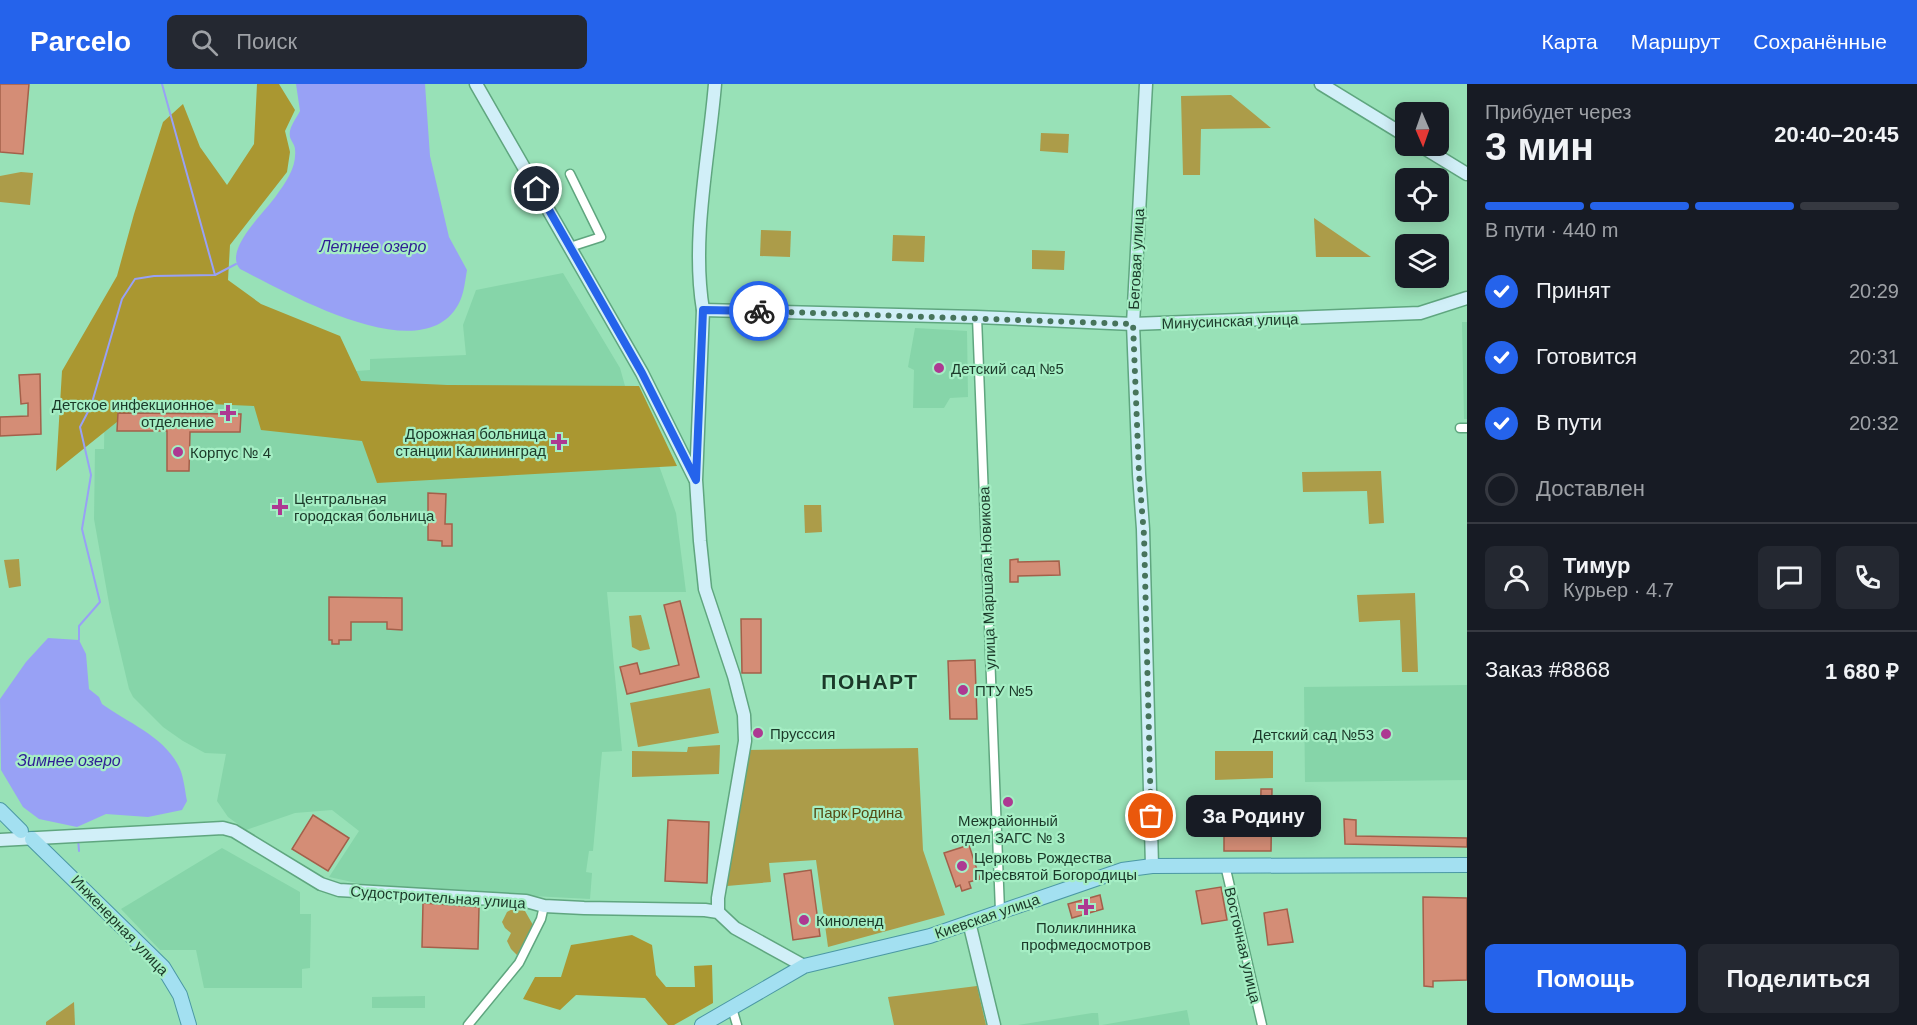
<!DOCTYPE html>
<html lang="ru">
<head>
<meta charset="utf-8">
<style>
	body { margin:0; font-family:Helvetica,sans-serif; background:#242831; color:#f1f3f6; height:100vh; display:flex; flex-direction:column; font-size:22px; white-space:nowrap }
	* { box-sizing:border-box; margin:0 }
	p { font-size:20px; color:#9ea1a6 }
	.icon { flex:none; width:33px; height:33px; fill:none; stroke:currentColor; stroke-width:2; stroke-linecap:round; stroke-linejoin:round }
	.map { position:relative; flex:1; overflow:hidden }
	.side { display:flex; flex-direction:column; background:#171b24; width:450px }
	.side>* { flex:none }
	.needle { width:39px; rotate:178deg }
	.fabs { position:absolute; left:1395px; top:18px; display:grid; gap:12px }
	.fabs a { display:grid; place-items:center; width:54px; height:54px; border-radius:9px; background:#171b24; box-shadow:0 3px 15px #0003; font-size:30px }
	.pin { position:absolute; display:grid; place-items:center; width:51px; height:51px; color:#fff; margin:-26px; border:3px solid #fff; border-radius:50%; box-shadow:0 2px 6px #0007 }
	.courier { position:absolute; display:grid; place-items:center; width:60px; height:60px; margin:-30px; border:4px solid #2563eb; border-radius:50%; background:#fff; color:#222; box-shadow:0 2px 8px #0007 }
	.bubble { position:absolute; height:42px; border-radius:9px; background:#171b24; box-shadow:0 3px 15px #0003; font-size:20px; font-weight:600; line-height:42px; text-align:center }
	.overview em { font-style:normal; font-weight:600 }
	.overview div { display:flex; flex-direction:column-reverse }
	.overview { display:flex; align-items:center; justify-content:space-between; height:102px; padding:0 18px }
	h1 { font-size:39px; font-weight:600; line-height:45px }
	.bar { display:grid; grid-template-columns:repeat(4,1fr); gap:9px 6px; align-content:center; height:72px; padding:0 18px }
	.bar i { height:8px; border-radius:4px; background:#363941 }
	.bar .current { background:#2563eb }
	.bar p { grid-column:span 4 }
	.line { display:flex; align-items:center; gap:15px; padding:0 18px; border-top:2px solid #363941 }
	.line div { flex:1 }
	.round { display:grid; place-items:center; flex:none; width:63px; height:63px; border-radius:9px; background:#242831 }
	ol { padding:0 18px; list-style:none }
	li { display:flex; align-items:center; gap:18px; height:66px }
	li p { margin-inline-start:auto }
	li .icon { padding:6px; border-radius:50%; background:#2563eb; color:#fff; stroke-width:4 }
	li:last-child { color:#9ea1a6 }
	li i { width:33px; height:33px; border:3px solid #363941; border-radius:50% }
	.action { display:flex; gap:12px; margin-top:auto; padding:12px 18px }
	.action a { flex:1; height:69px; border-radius:9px; background:#2563eb; color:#fff; font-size:24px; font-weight:600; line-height:69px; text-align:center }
	.action a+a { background:#242831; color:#f1f3f6 }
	header { display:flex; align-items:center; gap:36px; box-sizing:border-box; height:84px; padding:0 30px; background:#2563eb; color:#fff }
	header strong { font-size:28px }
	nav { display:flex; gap:33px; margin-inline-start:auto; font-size:21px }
	.search { width:420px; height:54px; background:#242831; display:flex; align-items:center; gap:15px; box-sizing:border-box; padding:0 21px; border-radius:9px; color:#9ea1a6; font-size:22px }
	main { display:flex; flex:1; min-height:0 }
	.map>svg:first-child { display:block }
</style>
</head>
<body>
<header>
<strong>Parcelo</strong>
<div class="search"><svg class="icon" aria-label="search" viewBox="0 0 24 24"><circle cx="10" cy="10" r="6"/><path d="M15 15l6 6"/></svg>Поиск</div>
<nav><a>Карта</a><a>Маршрут</a><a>Сохранённые</a></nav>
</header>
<main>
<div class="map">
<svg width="1467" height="941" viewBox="0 0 1467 941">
	<rect width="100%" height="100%" fill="#98e1b7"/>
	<!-- built -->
	<g fill="#86d5a9">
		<path d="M563 189 620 284 627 309H633L676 429 686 508H607L622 667 602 668 593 767H589L586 788 592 789 590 815 380 804 329 793 359 747 332 726 295 729 246 746 228 733 217 717 226 670 205 669 183 657 163 643 133 613 129 605 110 525 94 435 95 365H104L105 305 370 286V275L466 271 463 241 476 206Z"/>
		<path d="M1462 238H1467V335H1464Z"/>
		<path d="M915 244 967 247 968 313 950 314 944 324H913L914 286 908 283Z"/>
		<path d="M1467 601V696L1305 698 1304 603Z"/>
		<path d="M222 764 300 808V830H311L310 884 302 885V904H204L196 866H160L121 825Z"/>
		<path d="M425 912V924H372V913Z"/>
		<path d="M1187 926 1190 941H1102Z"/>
		<path d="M1092 929H1098L1099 941H1018Z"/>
	</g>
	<!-- green -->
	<g fill="#ac9c49">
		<path d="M1231 11 1271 44 1201 45 1200 91H1183L1181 12Z"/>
		<path d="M1041 49 1069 50 1068 69 1040 67Z"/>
		<path d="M21 88 33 89 30 121 0 118V92Z"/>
		<path d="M1314 134 1371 173H1316Z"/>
		<path d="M761 146 791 147 790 173 760 172Z"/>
		<path d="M893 151 925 152 924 178 892 177Z"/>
		<path d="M1032 166 1065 167 1064 186 1032 185Z"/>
		<path d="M1381 387 1384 439 1369 440 1367 407 1303 408 1302 388Z"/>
		<path d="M804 421H821L822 448 805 449Z"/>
		<path d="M19 475 21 502 9 504 4 476Z"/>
		<path d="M1415 509 1418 588H1402L1400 536 1359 538 1357 511Z"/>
		<path d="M641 531 650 565 640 567 632 563 629 532Z"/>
		<path d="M710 604 719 649 638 663 630 619Z"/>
		<path d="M720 661 719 690 632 693V667L687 668 688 663Z"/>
		<path d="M918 664 923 766 945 831 828 863 816 776 769 779 771 798 727 802 746 666Z"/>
		<path d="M1215 667H1273V694L1215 696Z"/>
		<path d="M516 823 525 827 533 841 517 871 511 865 507 857 511 849 505 844 502 838 507 828Z"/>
		<path d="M977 902 986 941H894L888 913Z"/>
		<path d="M74 918 75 941H46V938Z"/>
	</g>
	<!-- forest -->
	<g fill="#aa9731">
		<path d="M257 0H279L295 26 285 47 290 68 287 88 230 161 228 196 261 220 340 252 361 297 447 301 639 302 677 382 377 399 362 357 261 346 254 322 143 317 56 387 62 287 117 192 134 130 163 38 183 20 200 63 227 101 254 60Z"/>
		<path d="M632 851 652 861 656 891 666 903H695L694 882 712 881 713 919 674 941H668L645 914 576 911 560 926 523 915 535 893H561L571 861Z"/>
	</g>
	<!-- water -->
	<g fill="#98a1f5">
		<path d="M296 0H425L430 72 449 153 467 186C465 197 464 211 458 221 421 287 286 208 240 185 223 166 265 128 276 112 286 98 297 83 295 65 295 61 291 57 290 53 288 44 296 35 300 27Z"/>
		<path d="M48 554 79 556 86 570 89 605 99 613 102 620C128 639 166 653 180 685 184 695 185 707 187 717L182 726 148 733 106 730 77 743 39 735 23 723 1 686 0 615 26 578Z"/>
	</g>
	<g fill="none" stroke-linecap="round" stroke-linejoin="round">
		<!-- stream -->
		<g stroke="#98a1f5" stroke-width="2">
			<path d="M162 0 215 191"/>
			<path d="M79 556V542L100 518 82 445 91 391 80 343 91 322 122 215 135 195 154 192 215 191 236 180"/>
			<path d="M78 755 79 767"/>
		</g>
	</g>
	<!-- building -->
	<g fill="#d48d76" stroke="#a3604a" stroke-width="1.5">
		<path d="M0 0H29L23 70 0 68Z"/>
		<path d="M40 290 41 350 0 352V333L28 332V319L21 320 19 291Z"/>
		<path d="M118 329 241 330 240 348H190L189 387H167V347H117Z"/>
		<path d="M428 409 446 410 445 440H452V462H442V457L428 456Z"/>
		<path d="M1018 475V478L1059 477 1060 491 1018 492V498H1010V476Z"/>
		<path d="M329 513 402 514V546L387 545V538H351V556H339V560H332V556H329Z"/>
		<path d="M680 517 699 593 627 610 620 583 637 579 640 590 679 581 664 521Z"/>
		<path d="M741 535H761V589H742Z"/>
		<path d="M975 576 977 635H950L948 577Z"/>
		<path d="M1261 705H1272L1271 767H1224V752H1260Z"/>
		<path d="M313 731 349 754 328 787 292 765Z"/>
		<path d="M1344 735 1356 736V752L1467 754V763L1345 760Z"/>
		<path d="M668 736 709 738 707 799 665 797Z"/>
		<path d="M969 761 980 795 969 798 971 804 962 807 960 801 956 803 944 769Z"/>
		<path d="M811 786 820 852 793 856 784 790Z"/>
		<path d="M1221 803 1227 836 1202 840 1196 807Z"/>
		<path d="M1100 811 1103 825 1072 834 1068 820Z"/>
		<path d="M1423 813 1467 814V896L1433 897V903L1424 902Z"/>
		<path d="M423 819 479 823 478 865 422 863Z"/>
		<path d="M1287 825 1293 858 1268 861 1264 829Z"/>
	</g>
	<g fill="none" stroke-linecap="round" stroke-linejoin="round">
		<defs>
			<g id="street">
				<path d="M570 90 601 153 570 163"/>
				<path d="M977 233 1000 827"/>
				<path d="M1460 344H1467"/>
				<path d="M1225 781 1262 941"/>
				<path d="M732 924 737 941"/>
				<path d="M468 941 519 879 541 835 544 822"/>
			</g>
			<g id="secondary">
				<path d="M476 0 642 289 695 395"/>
				<path d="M715 0C709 72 691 155 703 226L696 396 700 457 705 505 734 592 744 631 745 657 718 814V828"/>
				<path d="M1146 0 1133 240 1139 390 1143 445 1152 782"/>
				<path d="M1321 0 1406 52"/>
				<path d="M1421 62 1467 90"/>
				<path d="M703 226 977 233 1133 240 1420 229 1467 214"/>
				<path d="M0 756 223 744 234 747 321 800 339 806 526 817 544 822 584 824 705 826 718 828 735 844 804 882"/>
				<path d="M969 838 994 941"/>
			</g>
			<g id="primary">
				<path d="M0 726 21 747"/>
				<path d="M32 755 163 883 180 911 189 941"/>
				<path d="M702 941 804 882 930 852 1122 786 1152 782 1467 781"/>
			</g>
		</defs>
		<!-- street casing -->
		<use href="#street" stroke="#5fa67f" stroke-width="11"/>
		<!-- secondary casing -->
		<use href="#secondary" stroke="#5fa67f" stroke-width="15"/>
		<!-- primary casing -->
		<use href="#primary" stroke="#4b98a4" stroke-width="16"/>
		<!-- street -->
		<use href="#street" stroke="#fff" stroke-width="8"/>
		<!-- secondary -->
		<use href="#secondary" stroke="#d1eff8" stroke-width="12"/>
		<!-- primary -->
		<use href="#primary" stroke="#a3e0f1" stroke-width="14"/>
	</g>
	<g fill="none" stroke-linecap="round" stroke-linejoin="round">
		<!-- done -->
		<path stroke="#47745b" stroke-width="6" stroke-dasharray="0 10.8" d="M759 227 1133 240 1139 390 1144 451 1151 732"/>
		<!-- route -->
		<path stroke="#2563eb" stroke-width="8" d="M537 105 642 289 696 396 703 226 759 227"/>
	</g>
	<!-- markers -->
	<g fill="#ad3992" stroke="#a5eec4" stroke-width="2">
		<circle cx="939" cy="284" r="6"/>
		<path d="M225 320h6v6h6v6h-6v6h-6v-6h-6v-6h6z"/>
		<path d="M556 349h6v6h6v6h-6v6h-6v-6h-6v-6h6z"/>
		<circle cx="178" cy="368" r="6"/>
		<path d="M277 414h6v6h6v6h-6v6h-6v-6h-6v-6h6z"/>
		<circle cx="963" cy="606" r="6"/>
		<circle cx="758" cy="649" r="6"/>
		<circle cx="1386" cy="650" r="6"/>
		<circle cx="1008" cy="718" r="6"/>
		<circle cx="962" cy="782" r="6"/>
		<path d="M1083 814h6v6h6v6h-6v6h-6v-6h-6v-6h6z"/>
		<circle cx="804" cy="836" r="6"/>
	</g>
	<g text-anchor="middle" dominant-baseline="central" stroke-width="4.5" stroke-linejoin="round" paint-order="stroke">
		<!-- street labels -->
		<g font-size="15" fill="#1b3929" stroke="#a5eec4">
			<text transform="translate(1136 175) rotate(-87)">Беговая улица</text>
			<text transform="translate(1230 237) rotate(-2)">Минусинская улица</text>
			<text transform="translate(987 494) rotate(-92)">улица Маршала Новикова</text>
			<text transform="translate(438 813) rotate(4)">Судостроительная улица</text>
			<text transform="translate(987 832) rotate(-19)">Киевская улица</text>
			<text transform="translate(120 841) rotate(46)">Инженерная улица</text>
			<text transform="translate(1243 861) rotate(77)">Восточная улица</text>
		</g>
		<!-- poi labels -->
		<g font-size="15" fill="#1b3929" stroke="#a5eec4" text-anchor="start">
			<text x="951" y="284">Детский сад №5</text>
			<text x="214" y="320" text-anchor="end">Детское инфекционное<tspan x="214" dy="17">отделение</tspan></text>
			<text x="546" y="349" text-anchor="end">Дорожная больница<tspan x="546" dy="17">станции Калининград</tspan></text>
			<text x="190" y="368">Корпус № 4</text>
			<text x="294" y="414">Центральная<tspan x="294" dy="17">городская больница</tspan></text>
			<text x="975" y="606">ПТУ №5</text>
			<text x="770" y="649">Прусссия</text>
			<text x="1374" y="650" text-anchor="end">Детский сад №53</text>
			<text x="1008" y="736" text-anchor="middle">Межрайонный<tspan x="1008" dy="17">отдел ЗАГС № 3</tspan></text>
			<text x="974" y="773">Церковь Рождества<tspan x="974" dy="17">Пресвятой Богородицы</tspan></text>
			<text x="816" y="836">Киноленд</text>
			<text x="1086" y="843" text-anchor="middle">Поликлинника<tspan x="1086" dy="17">профмедосмотров</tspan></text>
		</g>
		<!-- park labels -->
		<g font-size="15" fill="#544a14" stroke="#a5eec4">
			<text x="858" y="728">Парк Родина</text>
		</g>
		<!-- water labels -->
		<g font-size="16" font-style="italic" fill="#2f1d95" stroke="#a5eec4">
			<text x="373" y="162">Летнее озеро</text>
			<text x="69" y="676">Зимнее озеро</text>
		</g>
		<!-- district labels -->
		<g font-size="21" font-weight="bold" letter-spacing="1.5" fill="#1b3929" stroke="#a5eec4">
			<text x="870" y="597">ПОНАРТ</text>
		</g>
	</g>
</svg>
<div class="fabs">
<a><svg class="needle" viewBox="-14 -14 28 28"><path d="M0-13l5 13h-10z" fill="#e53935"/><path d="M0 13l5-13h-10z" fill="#9ea1a6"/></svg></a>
<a><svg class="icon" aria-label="locate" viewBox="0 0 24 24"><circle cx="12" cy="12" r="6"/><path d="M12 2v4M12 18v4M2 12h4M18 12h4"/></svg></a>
<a><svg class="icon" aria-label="layers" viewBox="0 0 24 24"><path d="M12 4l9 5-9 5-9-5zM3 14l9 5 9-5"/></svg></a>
</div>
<div class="pin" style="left:1151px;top:732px;background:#ea580c"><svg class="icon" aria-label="bag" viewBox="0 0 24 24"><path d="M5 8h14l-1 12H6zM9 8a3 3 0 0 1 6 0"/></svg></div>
<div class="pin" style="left:537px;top:105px;background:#1f2937"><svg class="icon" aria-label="home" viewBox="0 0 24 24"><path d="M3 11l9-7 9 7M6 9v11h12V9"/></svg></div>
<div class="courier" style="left:759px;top:227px"><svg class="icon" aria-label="bike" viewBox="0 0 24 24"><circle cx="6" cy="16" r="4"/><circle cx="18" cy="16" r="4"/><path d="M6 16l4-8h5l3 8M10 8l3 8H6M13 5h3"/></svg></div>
<div class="bubble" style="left:1186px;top:711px;width:135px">За Родину</div>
</div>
<section class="side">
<div class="overview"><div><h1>3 мин</h1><p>Прибудет через</p></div><em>20:40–20:45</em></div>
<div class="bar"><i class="current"></i><i class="current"></i><i class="current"></i><i></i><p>В пути · 440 m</p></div>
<ol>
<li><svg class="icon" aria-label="check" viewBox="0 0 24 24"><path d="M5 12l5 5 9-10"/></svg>Принят<p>20:29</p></li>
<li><svg class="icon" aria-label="check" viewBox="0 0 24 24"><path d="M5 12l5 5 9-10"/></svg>Готовится<p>20:31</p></li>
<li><svg class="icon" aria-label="check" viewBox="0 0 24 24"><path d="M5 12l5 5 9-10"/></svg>В пути<p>20:32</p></li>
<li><i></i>Доставлен</li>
</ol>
<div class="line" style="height:108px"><a class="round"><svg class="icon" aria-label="person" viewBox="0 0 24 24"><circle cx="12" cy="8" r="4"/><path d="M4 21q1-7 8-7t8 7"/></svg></a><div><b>Тимур</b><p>Курьер · 4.7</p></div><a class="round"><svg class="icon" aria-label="chat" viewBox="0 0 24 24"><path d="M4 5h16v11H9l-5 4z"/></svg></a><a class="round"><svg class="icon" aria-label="phone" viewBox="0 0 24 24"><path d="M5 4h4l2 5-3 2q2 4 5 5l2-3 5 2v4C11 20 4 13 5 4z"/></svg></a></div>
<div class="line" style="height:78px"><div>Заказ #8868</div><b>1 680 ₽</b></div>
<div class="action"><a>Помощь</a><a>Поделиться</a></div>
</section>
</main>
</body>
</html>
